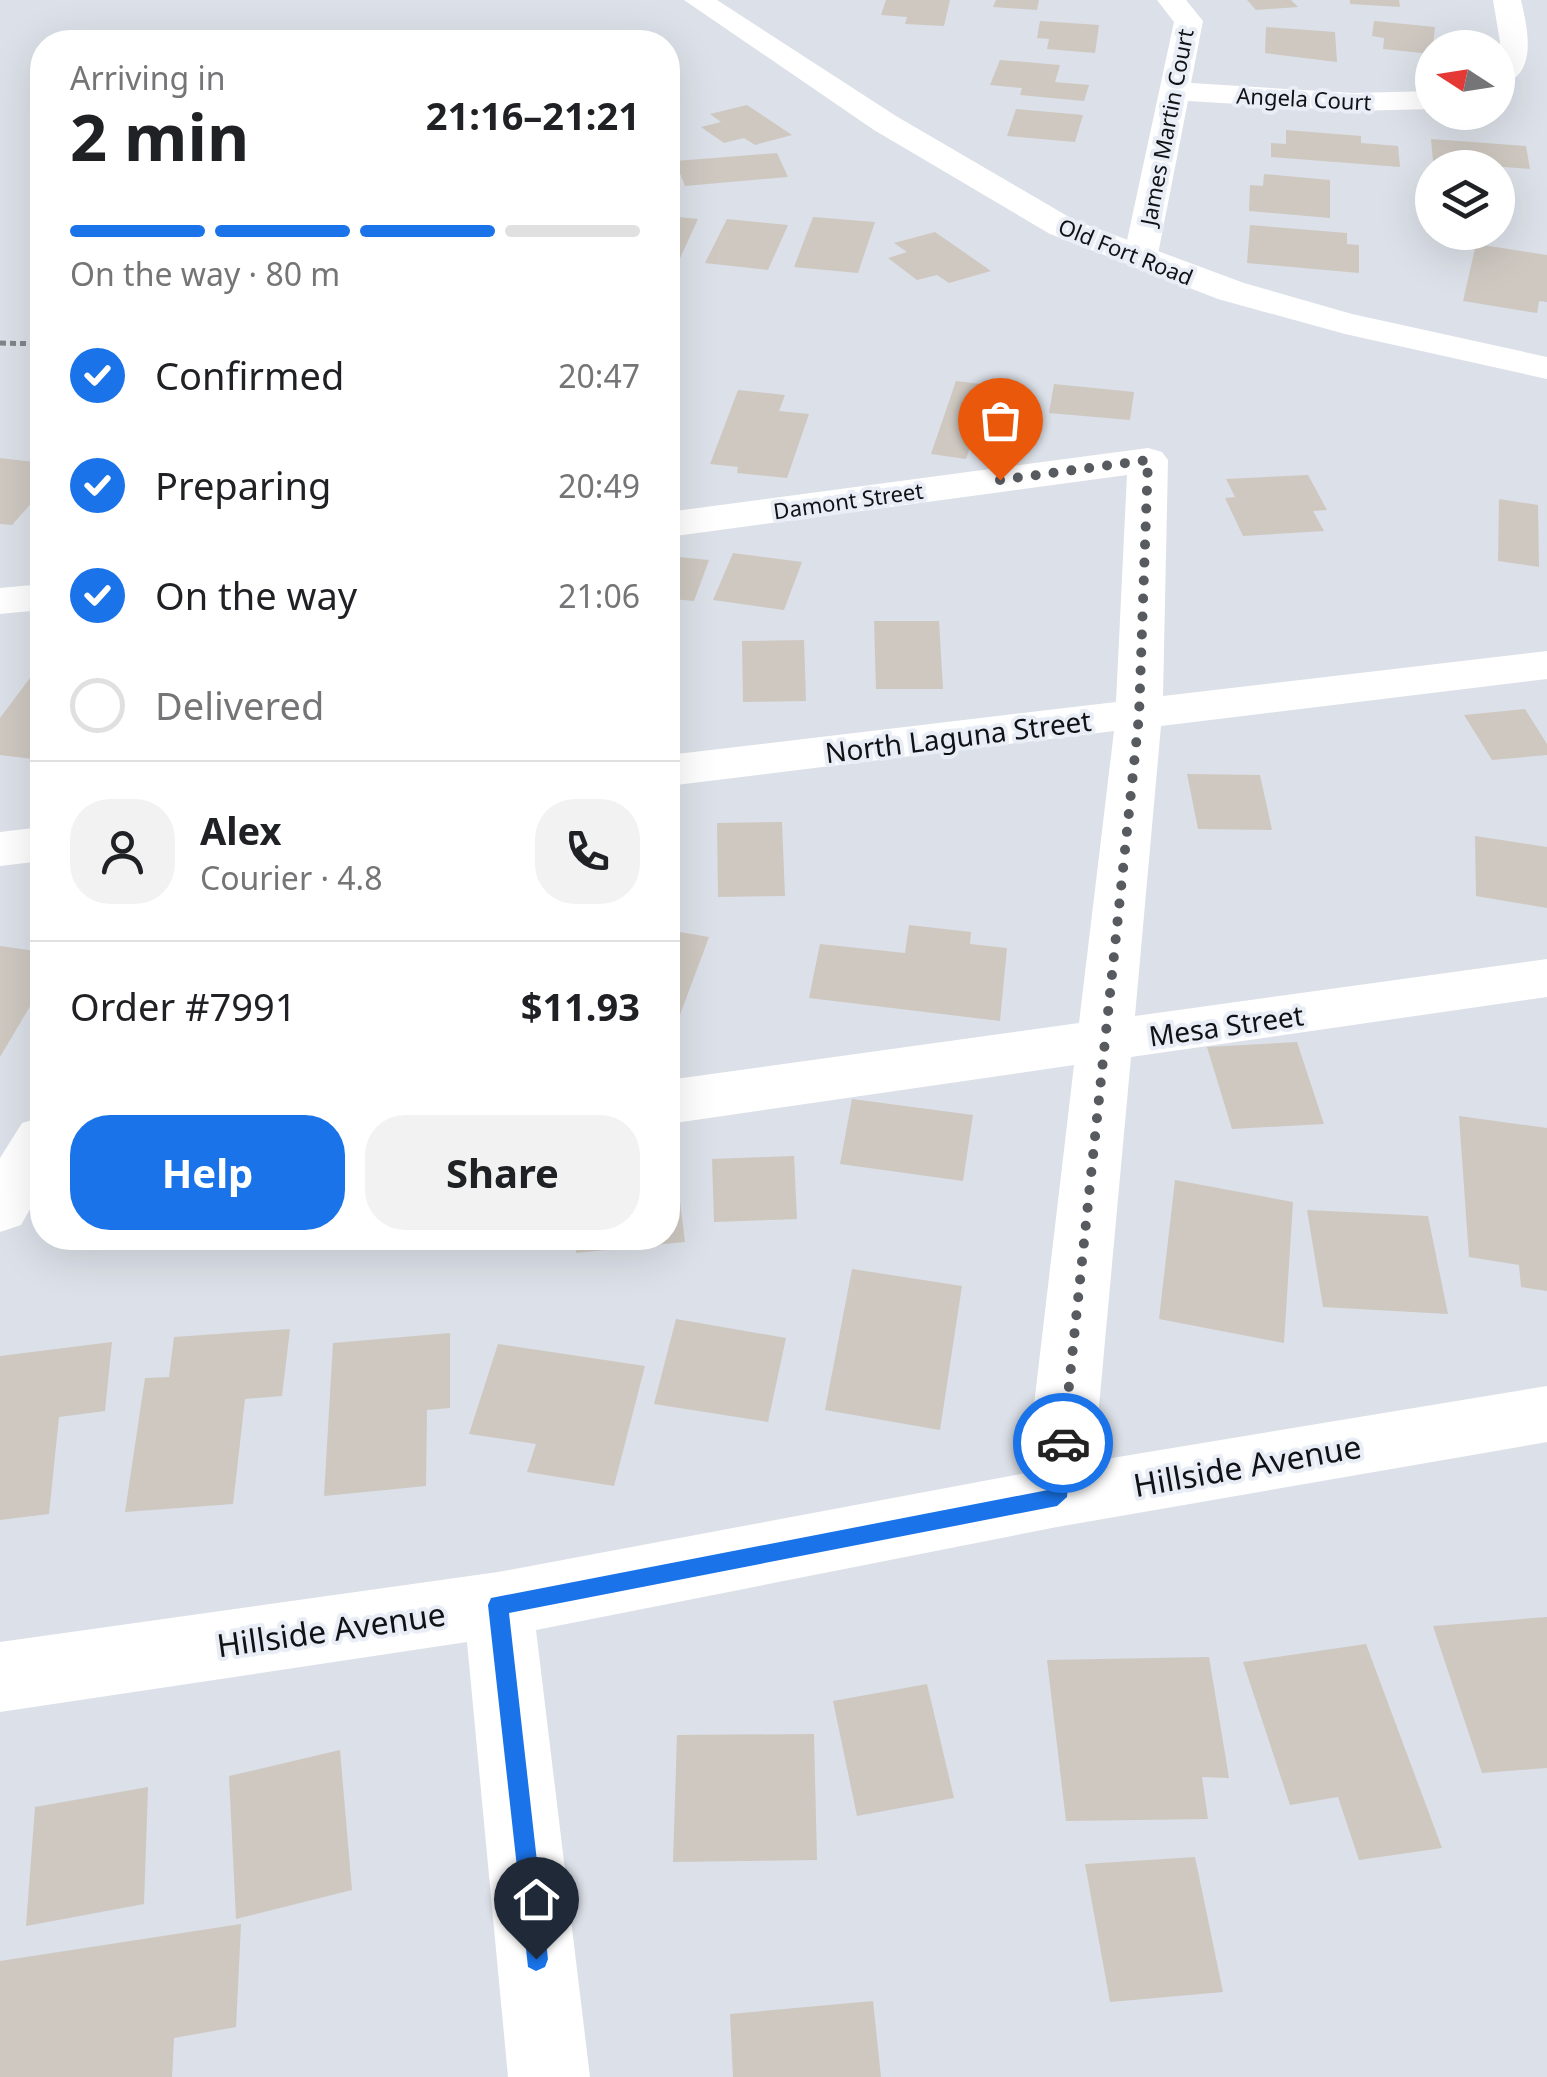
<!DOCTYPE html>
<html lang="en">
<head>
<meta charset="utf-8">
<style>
	body { margin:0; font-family:"Noto Sans",sans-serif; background:#f2f2f2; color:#202124; height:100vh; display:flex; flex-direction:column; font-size:38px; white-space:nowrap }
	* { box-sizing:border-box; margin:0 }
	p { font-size:32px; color:#757577 }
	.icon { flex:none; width:55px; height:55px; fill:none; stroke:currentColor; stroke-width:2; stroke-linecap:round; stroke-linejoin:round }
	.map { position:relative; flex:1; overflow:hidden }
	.side { position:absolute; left:30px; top:30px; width:650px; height:1220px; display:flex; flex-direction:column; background:#fff; border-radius:40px; box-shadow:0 10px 40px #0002 }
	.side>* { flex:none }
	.needle { width:65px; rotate:282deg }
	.tools { position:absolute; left:1415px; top:30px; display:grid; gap:20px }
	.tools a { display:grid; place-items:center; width:100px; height:100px; border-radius:50%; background:#fff; box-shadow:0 10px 40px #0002; font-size:50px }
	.pin { position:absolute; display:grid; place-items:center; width:85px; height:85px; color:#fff; margin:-102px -42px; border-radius:50% 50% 50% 0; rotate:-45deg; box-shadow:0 0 10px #0007 }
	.pin .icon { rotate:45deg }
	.courier { position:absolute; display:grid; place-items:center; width:100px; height:100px; margin:-50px; border:8px solid #1a73e8; border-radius:50%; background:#fff; color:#222; box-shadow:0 2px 12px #0007 }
	.head em { font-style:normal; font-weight:700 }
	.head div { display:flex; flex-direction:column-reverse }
	.head { display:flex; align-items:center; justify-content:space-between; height:170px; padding:0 40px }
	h1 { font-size:65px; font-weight:700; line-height:75px }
	.bar { display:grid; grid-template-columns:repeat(4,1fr); gap:15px 10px; align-content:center; height:120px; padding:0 40px }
	.bar i { height:12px; border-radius:8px; background:#e0e0e0 }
	.bar .on { background:#1a73e8 }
	.bar p { grid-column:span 4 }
	.line { display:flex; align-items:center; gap:25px; padding:0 40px; border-top:2px solid #e0e0e0 }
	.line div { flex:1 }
	.round { display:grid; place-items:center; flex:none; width:105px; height:105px; border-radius:40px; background:#f2f2f2 }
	ol { padding:0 40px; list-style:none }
	li { display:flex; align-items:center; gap:30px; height:110px }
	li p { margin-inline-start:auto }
	li .icon { padding:10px; border-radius:50%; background:#1a73e8; color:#fff; stroke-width:4 }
	li:last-child { color:#757577 }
	li i { width:55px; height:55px; border:5px solid #e0e0e0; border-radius:50% }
	.primary-button { display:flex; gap:20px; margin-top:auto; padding:20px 40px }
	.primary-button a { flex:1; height:115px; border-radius:40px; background:#1a73e8; color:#fff; font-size:40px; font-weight:700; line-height:115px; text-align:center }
	.primary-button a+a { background:#f2f2f2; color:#202124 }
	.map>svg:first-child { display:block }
</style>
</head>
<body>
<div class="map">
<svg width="1547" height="2077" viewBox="0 0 1547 2077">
	<rect width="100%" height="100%" fill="#dce0e8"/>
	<!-- building -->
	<g fill="#cec8c1">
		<path d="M886 0H950L944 26 905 24 907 17 881 15Z"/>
		<path d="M996 0H1039L1037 10 993 7Z"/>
		<path d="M1247 0H1291L1298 7 1256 10Z"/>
		<path d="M1350 0H1399L1400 7 1350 4Z"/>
		<path d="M1040 21 1099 25 1095 53 1047 49 1049 39 1037 38Z"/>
		<path d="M1374 21 1435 27 1432 54 1383 49 1384 38 1372 36Z"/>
		<path d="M1266 27 1335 32 1337 62 1265 53Z"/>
		<path d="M1000 60 1060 65 1055 82 1089 85 1084 101 1020 95 1022 88 990 85Z"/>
		<path d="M747 105 792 135 755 145 744 138 724 143 701 127 721 122 710 114Z"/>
		<path d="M1016 109 1083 115 1075 142 1007 136Z"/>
		<path d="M1286 130 1361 136V143L1398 146 1400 167 1271 157V143L1286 144Z"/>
		<path d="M1431 139 1526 146 1530 169 1433 161Z"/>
		<path d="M777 153 788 177 685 186 675 161Z"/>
		<path d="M1264 174 1330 180V218L1249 211 1250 185 1263 186Z"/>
		<path d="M668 216 698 219 676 267H668Z"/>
		<path d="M813 217 875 222 858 273 794 267Z"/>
		<path d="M727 219 788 225 768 270 705 263Z"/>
		<path d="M1250 225 1347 233V244L1359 245V273L1247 263Z"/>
		<path d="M935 232 991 271 949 283 937 275 917 280 888 258 907 252 894 243Z"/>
		<path d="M1476 244 1547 255V302L1539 301 1537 313 1463 301Z"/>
		<path d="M956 381 1023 389 1004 450 971 445 966 459 931 454Z"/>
		<path d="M1054 384 1134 392 1130 420 1049 413Z"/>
		<path d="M738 390 785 395 779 411 809 414 787 478 737 473 738 467 710 464Z"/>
		<path d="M0 458 42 463V491L12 525 0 524Z"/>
		<path d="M1308 475 1327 510 1313 511 1324 531 1243 536 1225 498 1235 497 1226 479Z"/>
		<path d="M1499 499 1538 505 1539 567 1498 561Z"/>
		<path d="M733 553 802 562 784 610 713 600Z"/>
		<path d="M668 556 709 560 694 601 673 599 668 612Z"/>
		<path d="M874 621H939L943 689H876Z"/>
		<path d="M804 640 806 701 743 702 742 641Z"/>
		<path d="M33 674 42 675V760L0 755V718Z"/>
		<path d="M1525 709 1547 744V755L1492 760 1464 715Z"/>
		<path d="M1187 774 1260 775 1272 830 1198 829Z"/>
		<path d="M782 822 785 896 718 897 717 823Z"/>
		<path d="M1475 836 1547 847V908L1476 896Z"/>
		<path d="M909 925 971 932 970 944 1007 948 1000 1021 809 998 820 944 905 953Z"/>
		<path d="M668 930 709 937 668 1047Z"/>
		<path d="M0 946 42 952V986L0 1057Z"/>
		<path d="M1297 1042 1324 1124 1232 1129 1207 1047Z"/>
		<path d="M852 1099 973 1115 963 1181 840 1164Z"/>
		<path d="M1459 1116 1547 1128V1291L1521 1287 1519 1265 1469 1257Z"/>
		<path d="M794 1156 797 1219 714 1222 712 1159Z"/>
		<path d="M675 1161 685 1242 576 1253 575 1238H668V1162Z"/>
		<path d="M1175 1180 1293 1202 1284 1343 1159 1319Z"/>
		<path d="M1307 1210 1428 1216 1448 1314 1323 1307Z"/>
		<path d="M77 1238H135V1239L76 1250Z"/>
		<path d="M852 1269 962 1286 940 1430 825 1410Z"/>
		<path d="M676 1319 786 1338 768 1422 654 1404Z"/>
		<path d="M290 1329 282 1396 245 1399 233 1504 125 1512 145 1378 169 1377 174 1337Z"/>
		<path d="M450 1333V1408L427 1410 426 1486 324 1496 333 1343Z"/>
		<path d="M112 1342 105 1411 59 1417 49 1514 0 1520V1356Z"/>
		<path d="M498 1344 645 1366 614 1486 527 1472 536 1444 469 1434Z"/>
		<path d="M1547 1617V1768L1482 1773 1433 1626Z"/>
		<path d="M1366 1644 1442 1848 1359 1860 1338 1797 1290 1805 1243 1662Z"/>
		<path d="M1209 1657 1229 1778 1202 1777 1208 1819 1066 1821 1047 1660Z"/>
		<path d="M927 1684 954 1798 857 1816 833 1701Z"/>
		<path d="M814 1734 817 1860 673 1862 677 1735Z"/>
		<path d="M340 1750 352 1890 236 1919 229 1776Z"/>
		<path d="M148 1787 144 1904 26 1926 35 1807Z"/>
		<path d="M1195 1857 1223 1992 1110 2002 1085 1864Z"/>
		<path d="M241 1924 236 2027 174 2038 172 2077H0V1961Z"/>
		<path d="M873 2001 881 2077H733L730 2014Z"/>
	</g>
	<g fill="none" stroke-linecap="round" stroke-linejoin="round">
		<!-- path -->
		<path stroke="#81858a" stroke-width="5" stroke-dasharray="6 4" stroke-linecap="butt" d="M0 343 42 344"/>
		<!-- minor -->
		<g fill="#fff" fill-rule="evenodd">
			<path d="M1157 0H1186L1203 21 1191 83 1353 93 1432 91V109L1353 111 1188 101 1157 259 1152 266 1140 269 1128 266 1123 259 1174 22Z"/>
			<path d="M1493 0H1521C1528 31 1539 76 1498 86L1500 42Z"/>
			<path d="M1148 448 1162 452 1168 460 1163 696 1547 651V679L1161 726 1135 1016 1547 959V997L1131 1057 1094 1461 1547 1386V1442L1057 1527 536 1630 590 2077H508L467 1642 0 1712V1642L498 1572 1026 1473 1074 1065 668 1124V1080L1079 1023 1114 731 668 786V755L1116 702 1127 475 668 537V512Z"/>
			<path d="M42 584V610L0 614V588Z"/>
			<path d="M42 827V861L0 866V832Z"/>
			<path d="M42 1117V1188L21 1225 0 1232V1158L22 1123Z"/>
		</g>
		<!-- tertiary -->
		<path fill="#fff" fill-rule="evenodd" d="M684 0H717L896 116 1074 220 1244 283 1352 314 1547 357V379L1345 334 1218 299 1050 234 874 130Z"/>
	</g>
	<!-- route -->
	<path fill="#1a73e8" d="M1063 1434 1072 1443 1067 1497 1057 1506 509 1613 548 1959 545 1967 536 1971 528 1967 488 1605 491 1598 1048 1490 1053 1443Z"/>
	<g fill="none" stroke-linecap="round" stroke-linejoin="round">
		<!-- done -->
		<path stroke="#575a5f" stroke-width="10" stroke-dasharray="0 18" d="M1000 480 1148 460 1139 716 1063 1443"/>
	</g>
	<g text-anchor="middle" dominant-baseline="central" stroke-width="8" stroke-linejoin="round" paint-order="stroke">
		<!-- far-street labels -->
		<g font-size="22" fill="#101215" stroke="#e9edf6">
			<text transform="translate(1304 98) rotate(3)">Angela Court</text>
			<text transform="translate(1166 127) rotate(-79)">James Martin Court</text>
			<text transform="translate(1126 251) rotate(22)">Old Fort Road</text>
			<text transform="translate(848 500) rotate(-8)">Damont Street</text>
		</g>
		<!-- street labels -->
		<g font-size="28" fill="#101215" stroke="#e9edf6">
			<text transform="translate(958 736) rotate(-7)">North Laguna Street</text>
			<text transform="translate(1226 1025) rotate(-8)">Mesa Street</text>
		</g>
		<!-- near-street labels -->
		<g font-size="32" fill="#101215" stroke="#e9edf6">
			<text transform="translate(1247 1465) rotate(-10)">Hillside Avenue</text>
			<text transform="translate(331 1629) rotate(-8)">Hillside Avenue</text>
		</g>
	</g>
</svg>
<div class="tools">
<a><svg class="needle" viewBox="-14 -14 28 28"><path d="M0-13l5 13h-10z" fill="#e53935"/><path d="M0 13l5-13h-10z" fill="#757577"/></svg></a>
<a><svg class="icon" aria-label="layers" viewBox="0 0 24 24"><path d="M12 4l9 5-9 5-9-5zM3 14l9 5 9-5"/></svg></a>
</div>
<div class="pin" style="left:1000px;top:480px;background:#ea580c"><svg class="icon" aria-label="bag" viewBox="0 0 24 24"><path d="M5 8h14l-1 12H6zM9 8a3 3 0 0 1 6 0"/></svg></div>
<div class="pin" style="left:536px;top:1959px;background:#1f2937"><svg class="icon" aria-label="home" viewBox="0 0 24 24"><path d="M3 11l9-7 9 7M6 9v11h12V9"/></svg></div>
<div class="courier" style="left:1063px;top:1443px"><svg class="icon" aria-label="car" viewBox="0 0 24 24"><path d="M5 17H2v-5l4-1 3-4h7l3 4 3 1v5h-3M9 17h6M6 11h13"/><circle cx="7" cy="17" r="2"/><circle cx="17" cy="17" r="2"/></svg></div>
<section class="side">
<div class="head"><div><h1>2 min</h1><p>Arriving in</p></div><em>21:16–21:21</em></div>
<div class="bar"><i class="on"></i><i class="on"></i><i class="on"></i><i></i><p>On the way · 80 m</p></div>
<ol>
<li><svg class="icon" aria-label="check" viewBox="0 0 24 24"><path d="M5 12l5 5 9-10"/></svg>Confirmed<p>20:47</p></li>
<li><svg class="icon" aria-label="check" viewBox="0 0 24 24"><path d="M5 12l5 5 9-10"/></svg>Preparing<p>20:49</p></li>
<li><svg class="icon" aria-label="check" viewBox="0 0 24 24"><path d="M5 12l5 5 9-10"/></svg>On the way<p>21:06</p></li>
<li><i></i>Delivered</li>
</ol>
<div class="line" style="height:180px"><a class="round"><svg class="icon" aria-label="person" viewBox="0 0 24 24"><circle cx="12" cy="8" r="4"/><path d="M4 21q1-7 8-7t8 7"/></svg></a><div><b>Alex</b><p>Courier · 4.8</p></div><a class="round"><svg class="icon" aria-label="phone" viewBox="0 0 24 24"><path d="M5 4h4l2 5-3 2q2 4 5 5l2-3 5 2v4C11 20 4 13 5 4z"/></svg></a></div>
<div class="line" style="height:130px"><div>Order #7991</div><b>$11.93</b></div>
<div class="primary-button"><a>Help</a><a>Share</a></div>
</section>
</div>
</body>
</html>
